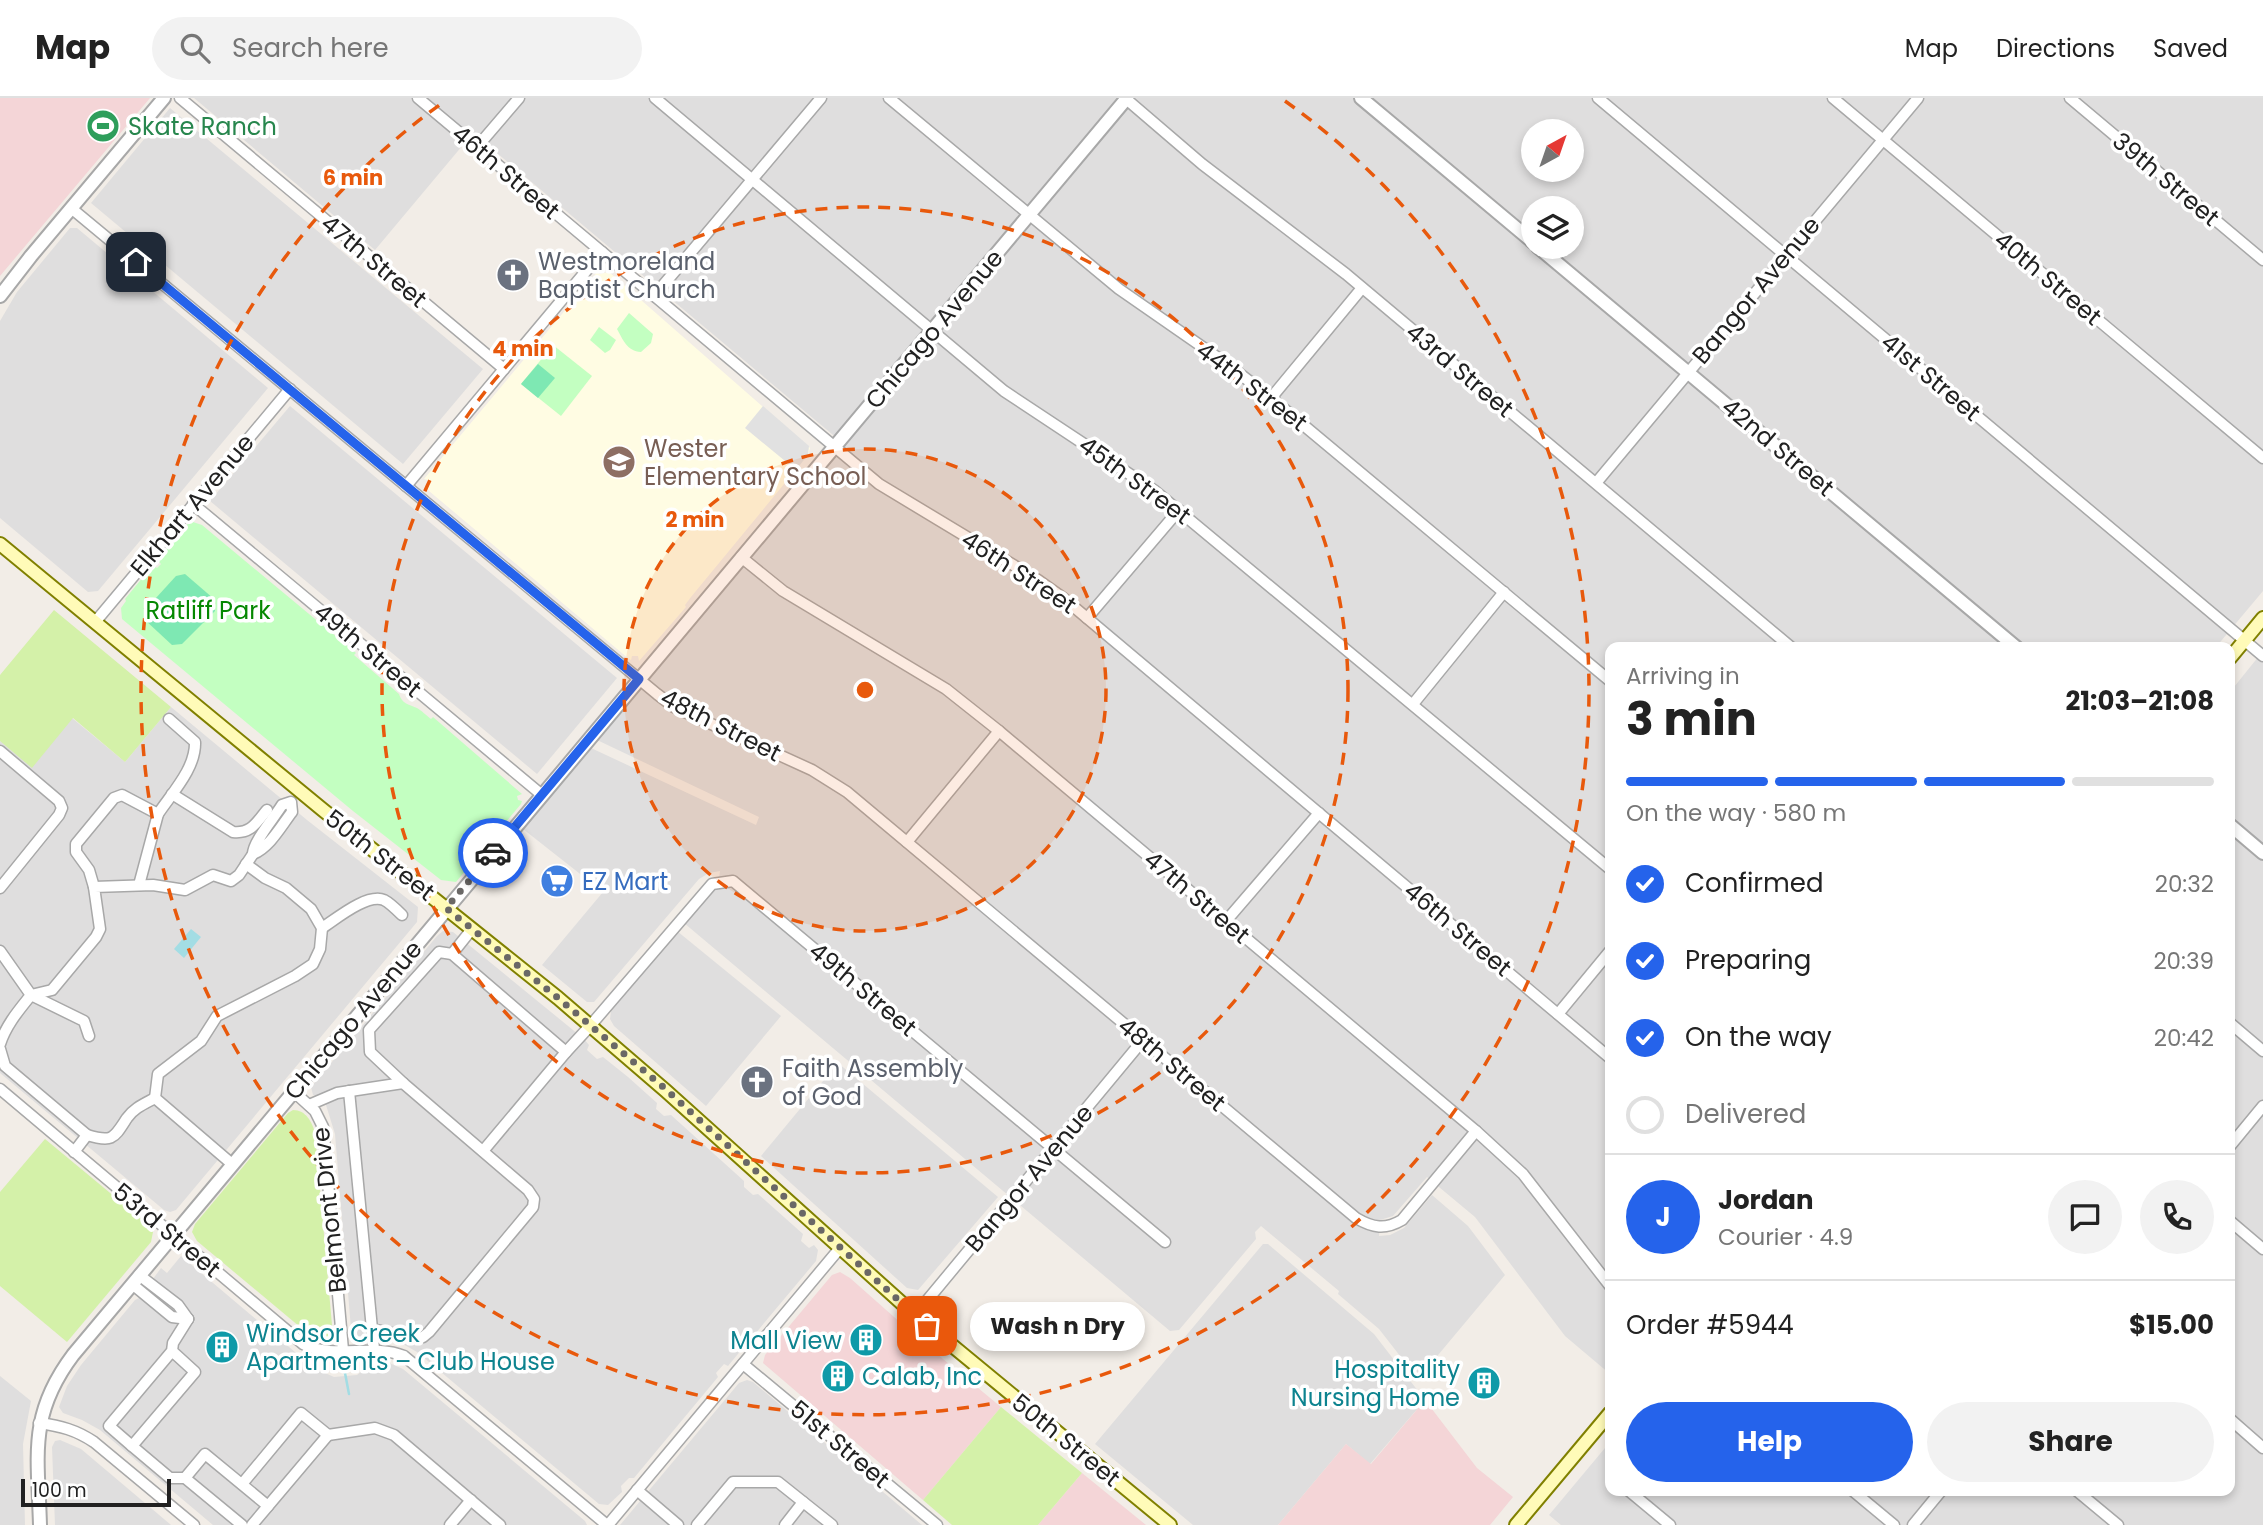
<!DOCTYPE html>
<html lang="en">
<head>
<meta charset="utf-8">
<style>
	body { margin:0; font-family:Poppins,sans-serif; background:#f2f2f2; color:#222; height:100vh; display:flex; flex-direction:column; font-size:26px; white-space:nowrap }
	* { box-sizing:border-box; margin:0 }
	p { font-size:23px; color:#767676 }
	.icon { flex:none; width:38px; height:38px; fill:none; stroke:currentColor; stroke-width:2; stroke-linecap:round; stroke-linejoin:round }
	.map { position:relative; flex:1; overflow:hidden }
	.side { position:absolute; left:1605px; top:544px; width:630px; height:854px; display:flex; flex-direction:column; background:#fff; border-radius:14px; box-shadow:0 4px 10px #0003 }
	.side>* { flex:none }
	.needle { width:46px; rotate:40deg }
	.tools { position:absolute; left:1521px; top:21px; display:grid; gap:14px }
	.tools a { display:grid; place-items:center; width:63px; height:63px; border-radius:50%; background:#fff; box-shadow:0 4px 10px #0003; font-size:35px }
	.scale { position:absolute; left:21px; bottom:18px; width:150px; box-sizing:border-box; padding-left:7px; border:4px solid #212121; border-top:0; font-size:19px; line-height:24px; white-space:nowrap; color:#212121; -webkit-text-stroke:5px #fff; paint-order:stroke }
	.pin { position:absolute; display:grid; place-items:center; width:60px; height:60px; color:#fff; margin:-30px; border-radius:14px; box-shadow:0 4px 10px #0006 }
	.courier { position:absolute; display:grid; place-items:center; width:70px; height:70px; margin:-35px; border:5px solid #2563eb; border-radius:50%; background:#fff; color:#222; box-shadow:0 2px 9px #0007 }
	.bubble { position:absolute; height:49px; border-radius:24px; background:#fff; box-shadow:0 4px 10px #0003; font-size:23px; font-weight:700; line-height:49px; text-align:center }
	.head em { font-style:normal; font-weight:700 }
	.head div { display:flex; flex-direction:column-reverse }
	.head { display:flex; align-items:center; justify-content:space-between; height:119px; padding:0 21px }
	h1 { font-size:46px; font-weight:700; line-height:52px }
	.bar { display:grid; grid-template-columns:repeat(4,1fr); gap:10px 7px; align-content:center; height:84px; padding:0 21px }
	.bar i { height:9px; border-radius:5px; background:#e0e0e0 }
	.bar .selected { background:#2563eb }
	.bar p { grid-column:span 4 }
	.line { display:flex; align-items:center; gap:18px; padding:0 21px; border-top:2px solid #e0e0e0 }
	.line div { flex:1 }
	.round { display:grid; place-items:center; flex:none; width:74px; height:74px; border-radius:37px; background:#f2f2f2 }
	ol { padding:0 21px; list-style:none }
	li { display:flex; align-items:center; gap:21px; height:77px }
	li p { margin-inline-start:auto }
	li .icon { padding:7px; border-radius:50%; background:#2563eb; color:#fff; stroke-width:4 }
	li:last-child { color:#767676 }
	li i { width:38px; height:38px; border:4px solid #e0e0e0; border-radius:50% }
	.action { display:flex; gap:14px; margin-top:auto; padding:14px 21px }
	.action a { flex:1; height:80px; border-radius:42px; background:#2563eb; color:#fff; font-size:28px; font-weight:700; line-height:80px; text-align:center }
	.action a+a { background:#f2f2f2; color:#222 }
	header { display:flex; align-items:center; gap:42px; box-sizing:border-box; height:98px; padding:0 35px; background:#fff; border-bottom:2px solid #e0e0e0 }
	header strong { font-size:33px }
	nav { display:flex; gap:38px; margin-inline-start:auto; font-size:24px }
	.search { width:490px; height:63px; background:#f2f2f2; display:flex; align-items:center; gap:18px; box-sizing:border-box; padding:0 24px; border-radius:38px; color:#767676; font-size:26px }
	.map>svg:first-child { display:block }
</style>
</head>
<body>
<header>
<strong>Map</strong>
<div class="search"><svg class="icon" aria-label="search" viewBox="0 0 24 24"><circle cx="10" cy="10" r="6"/><path d="M15 15l6 6"/></svg>Search here</div>
<nav><a>Map</a><a>Directions</a><a>Saved</a></nav>
</header>
<div class="map">
<svg width="2263" height="1427" viewBox="0 0 2263 1427">
	<rect width="100%" height="100%" fill="#f2ede7"/>
	<!-- residential -->
	<g fill="#dfdede" fill-rule="evenodd">
		<path d="M194 0H2263V493L2216 549 1610 550V1276L1565 1238 1475 1119 1427 1079 1393 1118 1380 1122 1379 1138 1390 1137 1404 1130 1432 1097 1468 1128 1505 1177 1418 1281 1379 1231 1338 1196 1339 1193 1261 1128 1255 1134 1256 1141 1179 1232 1170 1233 684 825 713 791 718 789 720 773 709 775 699 781 594 904H587L542 867 603 794 523 731 591 650 756 727 759 719 597 642 845 347 473 35 375 152ZM1533 33H1572V72H1533ZM1533 110H1572V149H1533Z"/>
		<path d="M170 10 483 271 403 366 91 105Z"/>
		<path d="M70 130H77L268 290 98 493 88 494 0 420V223L17 194Z"/>
		<path d="M290 308 617 580 537 676 210 403Z"/>
		<path d="M2263 553V1427H1561L1549 1417 1610 1344V1393H2230V594Z"/>
		<path d="M171 609 307 722 418 809 417 824 176 1112 170 1114 164 1112 0 975V643L32 669 72 620 125 664Z"/>
		<path d="M443 833 453 834 584 941 589 947 587 952 597 961 603 959 628 979 657 1005 656 1011 664 1018 671 1017 744 1083V1089L753 1097 758 1096 803 1136 801 1143 809 1150 814 1147 818 1152 816 1163 755 1236 751 1234 745 1242 747 1245 728 1268 724 1266 716 1275 718 1279 634 1380H629L621 1388 622 1394 608 1407 599 1406 417 1254 403 1246 382 1241 381 1237 368 1236 366 1240H359L351 1231 335 1036 326 1007 319 999 313 997 311 989 437 838Z"/>
		<path d="M677 833 781 918 706 1008 614 928 610 921 611 913Z"/>
		<path d="M838 965 998 1099 918 1192 907 1190 761 1058Z"/>
		<path d="M1263 1146H1268L1374 1236 1425 1302 1370 1366 1346 1346 1278 1427H1193L1095 1346Z"/>
		<path d="M181 1158 314 1270 334 1279 357 1277 375 1263 387 1264 403 1271 585 1423 587 1427H213L100 1332 82 1322 63 1315 59 1309 67 1288 81 1267 135 1202 139 1200 161 1170 167 1175Z"/>
		<path d="M0 1278 31 1303 23 1346 25 1427H0Z"/>
		<path d="M747 1282 753 1284 922 1427H620L739 1285Z"/>
		<path d="M60 1342 81 1351 171 1427H55L52 1349 55 1343Z"/>
	</g>
	<!-- commercial -->
	<g fill="#f4d5d7">
		<path d="M0 0H150L0 178Z"/>
		<path d="M840 1174 850 1180 920 1242 1001 1309 923 1402 763 1265 765 1257 832 1177Z"/>
		<path d="M1425 1302 1477 1370 1513 1399 1490 1427H1278L1346 1346 1371 1366Z"/>
		<path d="M1082 1375 1146 1427H1038Z"/>
	</g>
	<!-- education -->
	<path fill="#fffce3" d="M598 173 599 176 609 174 810 350 808 357 691 499 685 507 686 509 639 563 638 558H632L631 562 629 561 429 393 425 388 429 387 428 382 424 381Z"/>
	<!-- grass -->
	<g fill="#d4f1a9">
		<path d="M54 512 171 609 125 664 73 620 32 670 0 643V577Z"/>
		<path d="M293 1012C306 1012 312 1024 315 1035L332 1227 329 1239 318 1242 312 1239 197 1143 192 1134 195 1126 288 1015Z"/>
		<path d="M45 1041 150 1128 153 1134 151 1144 67 1244 0 1188V1094Z"/>
		<path d="M1001 1309 1082 1375 1038 1427H952L923 1402Z"/>
	</g>
	<!-- park -->
	<g fill="#c3ffc1">
		<path d="M629 215 653 236 651 245 641 254C627 253 623 242 617 231Z"/>
		<path d="M599 229 616 242 610 252 605 255 590 242Z"/>
		<path d="M553 247 592 278 561 318 521 286Z"/>
		<path d="M193 424 202 427 356 555 354 557 399 596C402 606 408 606 417 610 421 612 427 618 431 621L433 619 522 696 517 698 518 702 522 703 521 706 456 784 441 782 353 713 122 521 121 510 126 503 125 501 153 467 157 470 161 466 157 462 186 427Z"/>
	</g>
	<!-- pitch -->
	<g fill="#7ee8b3">
		<path d="M538 266 555 280 538 300 521 286Z"/>
		<path d="M185 476 214 501 215 513 182 546 172 547 145 522V512L176 478Z"/>
	</g>
	<!-- parking -->
	<path fill="#e1e1e1" d="M763 308 809 348 808 357 796 372 745 330Z"/>
	<!-- water -->
	<path fill="#a3dde4" d="M191 831 201 839 184 860 174 851Z"/>
	<g fill="none" stroke-linecap="round" stroke-linejoin="round">
		<!-- stream -->
		<path stroke="#a3dde4" stroke-width="2.5" d="M345 1275 349 1296"/>
		<defs>
			<g id="minor">
				<path d="M180 0 504 271"/>
				<path d="M418 0 879 386 1038 482 1062 499 1610 960"/>
				<path d="M655 0 1004 293 1155 393 1610 771"/>
				<path d="M889 0 1119 191 1227 266 1271 300 1610 583"/>
				<path d="M1125 0 1202 66 1346 176 1792 550"/>
				<path d="M1598 0 2263 558"/>
				<path d="M1833 0 2263 360"/>
				<path d="M2070 0 2263 162"/>
				<path d="M477 49 519 0"/>
				<path d="M71 110 657 596 674 609 812 672 847 694 1356 1120C1373 1130 1385 1132 1402 1122L1476 1033"/>
				<path d="M654 198 821 0"/>
				<path d="M1271 300 1362 190"/>
				<path d="M1596 385 1918 0"/>
				<path d="M406 388 602 154"/>
				<path d="M193 406 542 697"/>
				<path d="M741 459 783 493 946 591 999 633 1476 1033 1523 1076 1610 1188"/>
				<path d="M1087 520 1179 412"/>
				<path d="M96 523 290 291"/>
				<path d="M1413 606 1504 494"/>
				<path d="M0 653 59 703 62 710 59 717 0 790"/>
				<path d="M172 696 233 734C251 736 256 725 267 712"/>
				<path d="M291 704 292 714C281 728 270 749 253 756 253 744 274 720 282 707Z"/>
				<path d="M158 716C172 695 196 670 195 644L169 621"/>
				<path d="M907 744 999 633"/>
				<path d="M94 789 89 772 76 754V746L114 700 122 697 158 716 139 787"/>
				<path d="M1226 823 1319 715"/>
				<path d="M322 830C336 821 367 795 384 802 390 805 397 812 402 817"/>
				<path d="M0 853 31 897 52 892 96 839 100 831 94 789 153 787 185 792 213 777 231 783 239 777 253 756"/>
				<path d="M452 856 472 831"/>
				<path d="M1558 916 1610 853"/>
				<path d="M2230 925 2263 953"/>
				<path d="M0 946C6 927 19 912 31 897L84 923 89 938"/>
				<path d="M0 951 5 968 87 1037C113 1045 114 1040 127 1020 134 1010 144 1006 155 1000"/>
				<path d="M566 954 590 928 712 786 733 783 1165 1144"/>
				<path d="M403 985 370 954 369 932 439 854 452 856 566 954 483 1053"/>
				<path d="M0 991 303 1246C334 1262 372 1245 404 1258L607 1427"/>
				<path d="M293 993 315 1013 323 1029 343 1252"/>
				<path d="M349 993 372 1231"/>
				<path d="M309 1007 337 995 403 985 528 1092 534 1101 533 1109 429 1234 423 1239 416 1240 372 1231 374 1251"/>
				<path d="M2230 1048 2263 1008"/>
				<path d="M74 1054 87 1037"/>
				<path d="M232 1066 155 1000 158 976 201 943 217 918 295 878 313 866 320 851 322 830 311 811 286 790 265 780 246 766"/>
				<path d="M2230 1123 2263 1151"/>
				<path d="M139 1177 178 1207 188 1221"/>
				<path d="M132 1186 172 1219 188 1221"/>
				<path d="M915 1217 1143 942"/>
				<path d="M172 1253 109 1328 132 1348 195 1274 172 1253 173 1245 188 1221"/>
				<path d="M743 1266 937 1427"/>
				<path d="M2230 1321 2263 1350"/>
				<path d="M39 1325C61 1328 76 1332 94 1344L194 1427"/>
				<path d="M328 1337 375 1330 394 1337 500 1427"/>
				<path d="M132 1348 170 1380H185L242 1427"/>
				<path d="M185 1380 205 1356 268 1408 252 1427"/>
				<path d="M242 1386 301 1315 328 1337 268 1408"/>
				<path d="M637 1392 678 1427"/>
				<path d="M1629 1393 1670 1427"/>
				<path d="M1853 1393 1894 1427"/>
				<path d="M2077 1393 2118 1427"/>
				<path d="M450 1427 471 1402"/>
				<path d="M608 1427 840 1150"/>
				<path d="M697 1427 733 1384H778L832 1427"/>
				<path d="M785 1427 803 1404"/>
				<path d="M1913 1427 1941 1393"/>
			</g>
			<g id="tertiary">
				<path d="M1361 0 1533 144"/>
				<path d="M1538 149 2017 550"/>
				<path d="M0 198 31 158 164 0"/>
				<path d="M2230 727 2263 755"/>
				<path d="M40 1427C38 1357 28 1317 73 1257L1127 0"/>
			</g>
			<g id="secondary">
				<path d="M0 446 323 712 558 900 666 993 915 1217 1170 1427"/>
				<path d="M2230 560 2263 520"/>
				<path d="M1516 1427 1610 1315"/>
			</g>
		</defs>
		<!-- minor casing -->
		<use href="#minor" stroke="#a8a8a8" stroke-width="13"/>
		<!-- tertiary casing -->
		<use href="#tertiary" stroke="#a8a8a8" stroke-width="16"/>
		<!-- secondary casing -->
		<use href="#secondary" stroke="#808000" stroke-width="16"/>
		<!-- minor -->
		<use href="#minor" stroke="#fff" stroke-width="10"/>
		<!-- tertiary -->
		<use href="#tertiary" stroke="#fff" stroke-width="12"/>
		<!-- secondary -->
		<use href="#secondary" stroke="#fffbb8" stroke-width="12"/>
	</g>
	<g fill="none" stroke-linecap="round" stroke-linejoin="round">
		<!-- done -->
		<path stroke="#6a6866" stroke-width="7" stroke-dasharray="0 12.6" d="M493 755 446 810 558 900 662 988 927 1228"/>
		<!-- route -->
		<path stroke="#2563eb" stroke-width="9" d="M136 164 639 581 493 755"/>
	</g>
	<!-- distance rings -->
	<circle cx="865" cy="592" r="241" fill="#e8590c" fill-opacity=".12"/>
	<g fill="none" stroke="#e8590c" stroke-width="3.5" stroke-dasharray="12 9">
		<circle cx="865" cy="592" r="241"/>
		<circle cx="865" cy="592" r="483"/>
		<path d="M1285 3A724 724 0 1 1 445 3"/>
	</g>
	<!-- icons -->
	<defs>
		<symbol id="stadium-disc" viewBox="-11 -11 22 22"><circle r="9.5" fill="#2e9e5b" stroke="#fff"/><path d="M0-5a6.5 5 0 1 0 0 10a6.5 5 0 1 0 0-10ZM-3.5-1.8h7v3.6h-7Z" fill="#fff"/></symbol>
		<symbol id="church-disc" viewBox="-11 -11 22 22"><circle r="9.5" fill="#6b7280" stroke="#fff"/><path d="M-1.2-6h2.4v3.5h3.3v2.4h-3.3V6h-2.4V-.1h-3.3v-2.4h3.3Z" fill="#fff"/></symbol>
		<symbol id="school-disc" viewBox="-11 -11 22 22"><circle r="9.5" fill="#8d6e63" stroke="#fff"/><path d="M0-5L7-2L0 1L-7-2ZM-4 1L0 2.5L4 1V4Q0 6-4 4Z" fill="#fff"/></symbol>
		<symbol id="supermarket-disc" viewBox="-11 -11 22 22"><circle r="9.5" fill="#3f7fe0" stroke="#fff"/><path d="M-6-5.5h2.5l.6 2H6L4.5 2H-2.5L-4.4-4H-6ZM-1.5 3.2a1.3 1.3 0 1 0 .1 0ZM3 3.2a1.3 1.3 0 1 0 .1 0Z" fill="#fff"/></symbol>
		<symbol id="building-disc" viewBox="-11 -11 22 22"><circle r="9.5" fill="#0f9aa8" stroke="#fff"/><path d="M-4-6H4V6H1V3H-1V6H-4ZM-2.5-4.3h1.7v1.8h-1.7ZM.8-4.3h1.7v1.8H.8ZM-2.5-1h1.7V.8h-1.7ZM.8-1h1.7V.8H.8Z" fill="#fff"/></symbol>
	</defs>
	<g fill-rule="evenodd">
		<use href="#stadium-disc" x="84" y="9" width="38" height="38"/>
		<use href="#church-disc" x="494" y="158" width="38" height="38"/>
		<use href="#school-disc" x="600" y="345" width="38" height="38"/>
		<use href="#supermarket-disc" x="538" y="764" width="38" height="38"/>
		<use href="#church-disc" x="738" y="965" width="38" height="38"/>
		<use href="#building-disc" x="847" y="1223" width="38" height="38"/>
		<use href="#building-disc" x="203" y="1230" width="38" height="38"/>
		<use href="#building-disc" x="819" y="1259" width="38" height="38"/>
		<use href="#building-disc" x="1465" y="1266" width="38" height="38"/>
	</g>
	<g text-anchor="middle" dominant-baseline="central" stroke-width="7" stroke-linejoin="round" paint-order="stroke">
		<!-- leisure labels -->
		<g font-size="24" fill="#27864d" stroke="#fff" text-anchor="start">
			<text x="128" y="28">Skate Ranch</text>
		</g>
		<!-- street labels -->
		<g font-size="24" fill="#212121" stroke="#fff">
			<text transform="translate(506 74) rotate(40)">46th Street</text>
			<text transform="translate(2166 81) rotate(40)">39th Street</text>
			<text transform="translate(374 163) rotate(40)">47th Street</text>
			<text transform="translate(2048 180) rotate(40)">40th Street</text>
			<text transform="translate(1756 192) rotate(-50)">Bangor Avenue</text>
			<text transform="translate(934 231) rotate(-50)">Chicago Avenue</text>
			<text transform="translate(1460 272) rotate(40)">43rd Street</text>
			<text transform="translate(1931 279) rotate(40)">41st Street</text>
			<text transform="translate(1252 288) rotate(37)">44th Street</text>
			<text transform="translate(1778 349) rotate(40)">42nd Street</text>
			<text transform="translate(1135 382) rotate(36)">45th Street</text>
			<text transform="translate(192 407) rotate(-50)">Elkhart Avenue</text>
			<text transform="translate(1019 474) rotate(33)">46th Street</text>
			<text transform="translate(368 552) rotate(40)">49th Street</text>
			<text transform="translate(721 627) rotate(27)">48th Street</text>
			<text transform="translate(380 757) rotate(38)">50th Street</text>
			<text transform="translate(1197 799) rotate(40)">47th Street</text>
			<text transform="translate(1458 831) rotate(40)">46th Street</text>
			<text transform="translate(863 891) rotate(40)">49th Street</text>
			<text transform="translate(353 922) rotate(-50)">Chicago Avenue</text>
			<text transform="translate(1172 966) rotate(40)">48th Street</text>
			<text transform="translate(1029 1080) rotate(-50)">Bangor Avenue</text>
			<text transform="translate(329 1112) rotate(-96)">Belmont Drive</text>
			<text transform="translate(167 1132) rotate(40)">53rd Street</text>
			<text transform="translate(1066 1342) rotate(39)">50th Street</text>
			<text transform="translate(840 1346) rotate(40)">51st Street</text>
		</g>
		<!-- worship labels -->
		<g font-size="24" fill="#5b616d" stroke="#fff" text-anchor="start">
			<text x="538" y="163">Westmoreland<tspan x="538" dy="28">Baptist Church</tspan></text>
			<text x="782" y="970">Faith Assembly<tspan x="782" dy="28">of God</tspan></text>
		</g>
		<!-- education labels -->
		<g font-size="24" fill="#785e54" stroke="#fff" text-anchor="start">
			<text x="644" y="350">Wester<tspan x="644" dy="28">Elementary School</tspan></text>
		</g>
		<!-- park labels -->
		<g font-size="24" fill="#058801" stroke="#fff">
			<text x="208" y="512">Ratliff Park</text>
		</g>
		<!-- shop labels -->
		<g font-size="24" fill="#366cbe" stroke="#fff" text-anchor="start">
			<text x="582" y="783">EZ Mart</text>
		</g>
		<!-- culture labels -->
		<g font-size="24" fill="#0d838f" stroke="#fff" text-anchor="start">
			<text x="246" y="1235">Windsor Creek<tspan x="246" dy="28">Apartments – Club House</tspan></text>
			<text x="842" y="1242" text-anchor="end">Mall View</text>
			<text x="1460" y="1271" text-anchor="end">Hospitality<tspan x="1460" dy="28">Nursing Home</tspan></text>
			<text x="862" y="1278">Calab, Inc</text>
		</g>
	</g>
	<circle cx="865" cy="592" r="10" fill="#e8590c" stroke="#fff" stroke-width="3.5"/>
	<g font-size="21" text-anchor="middle" font-weight="bold" fill="#e8590c" stroke="#fff" stroke-width="7" stroke-linejoin="round" paint-order="stroke">
		<text x="353" y="87">6 min</text>
		<text x="523" y="258">4 min</text>
		<text x="695" y="429">2 min</text>
	</g>
</svg>
<div class="tools">
<a><svg class="needle" viewBox="-14 -14 28 28"><path d="M0-13l5 13h-10z" fill="#e53935"/><path d="M0 13l5-13h-10z" fill="#767676"/></svg></a>
<a><svg class="icon" aria-label="layers" viewBox="0 0 24 24"><path d="M12 4l9 5-9 5-9-5zM3 14l9 5 9-5"/></svg></a>
</div>
<div class="scale">100 m</div>
<div class="pin" style="left:927px;top:1228px;background:#ea580c"><svg class="icon" aria-label="bag" viewBox="0 0 24 24"><path d="M5 8h14l-1 12H6zM9 8a3 3 0 0 1 6 0"/></svg></div>
<div class="pin" style="left:136px;top:164px;background:#1f2937"><svg class="icon" aria-label="home" viewBox="0 0 24 24"><path d="M3 11l9-7 9 7M6 9v11h12V9"/></svg></div>
<div class="courier" style="left:493px;top:755px"><svg class="icon" aria-label="car" viewBox="0 0 24 24"><path d="M5 17H2v-5l4-1 3-4h7l3 4 3 1v5h-3M9 17h6M6 11h13"/><circle cx="7" cy="17" r="2"/><circle cx="17" cy="17" r="2"/></svg></div>
<div class="bubble" style="left:970px;top:1204px;width:175px">Wash n Dry</div>
<section class="side">
<div class="head"><div><h1>3 min</h1><p>Arriving in</p></div><em>21:03–21:08</em></div>
<div class="bar"><i class="selected"></i><i class="selected"></i><i class="selected"></i><i></i><p>On the way · 580 m</p></div>
<ol>
<li><svg class="icon" aria-label="check" viewBox="0 0 24 24"><path d="M5 12l5 5 9-10"/></svg>Confirmed<p>20:32</p></li>
<li><svg class="icon" aria-label="check" viewBox="0 0 24 24"><path d="M5 12l5 5 9-10"/></svg>Preparing<p>20:39</p></li>
<li><svg class="icon" aria-label="check" viewBox="0 0 24 24"><path d="M5 12l5 5 9-10"/></svg>On the way<p>20:42</p></li>
<li><i></i>Delivered</li>
</ol>
<div class="line" style="height:126px"><b class="round" style="background:#2563eb;color:#fff">J</b><div><b>Jordan</b><p>Courier · 4.9</p></div><a class="round"><svg class="icon" aria-label="chat" viewBox="0 0 24 24"><path d="M4 5h16v11H9l-5 4z"/></svg></a><a class="round"><svg class="icon" aria-label="phone" viewBox="0 0 24 24"><path d="M5 4h4l2 5-3 2q2 4 5 5l2-3 5 2v4C11 20 4 13 5 4z"/></svg></a></div>
<div class="line" style="height:91px"><div>Order #5944</div><b>$15.00</b></div>
<div class="action"><a>Help</a><a>Share</a></div>
</section>
</div>
</body>
</html>
